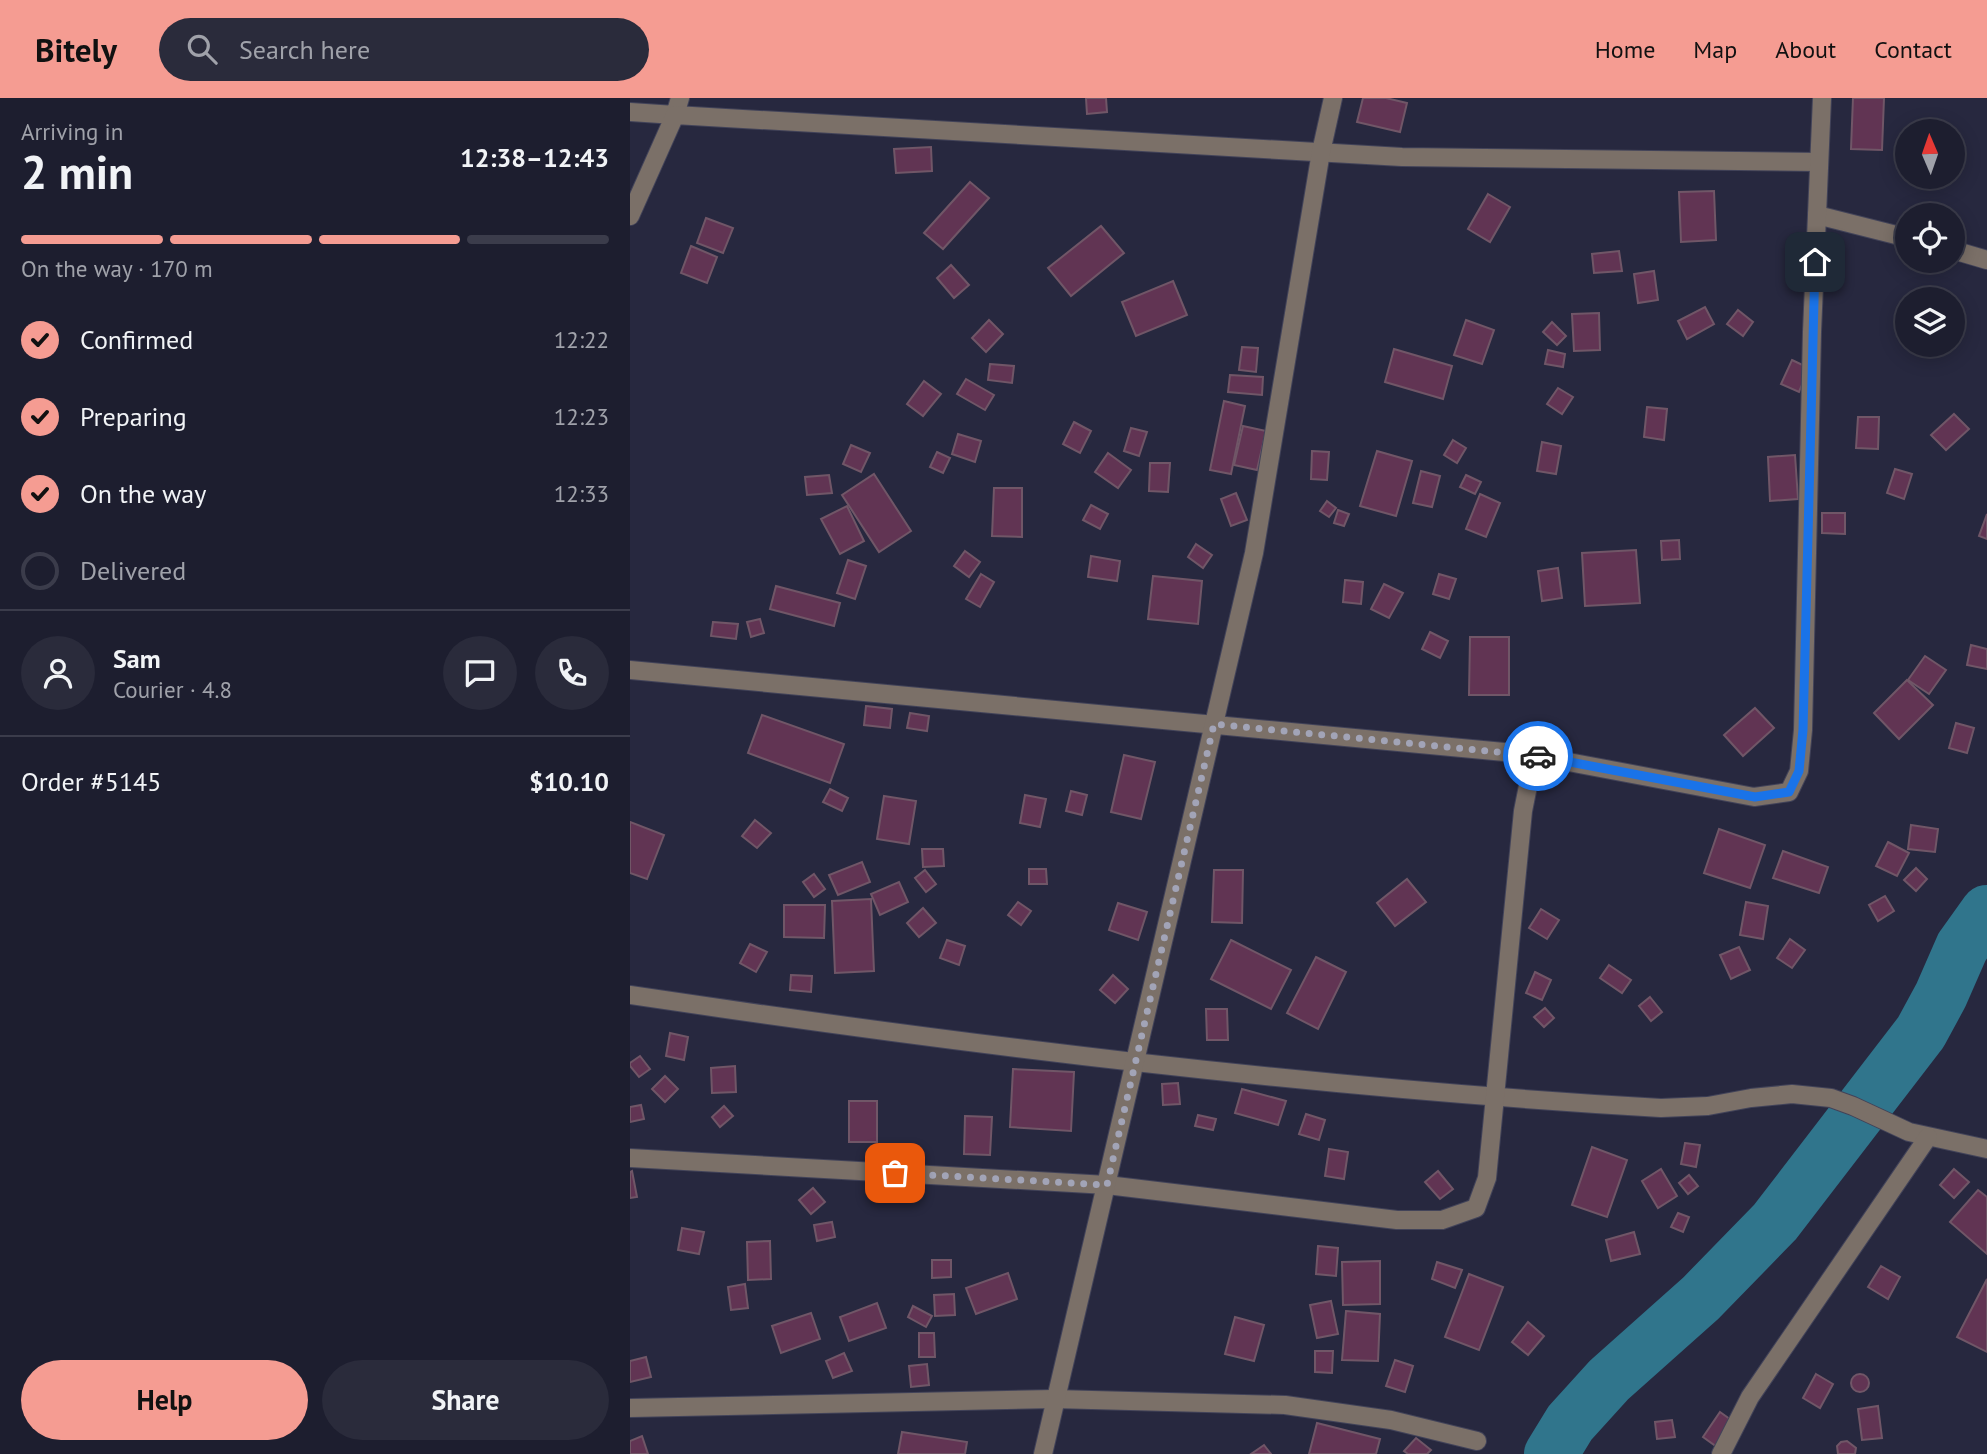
<!DOCTYPE html>
<html lang="en">
<head>
<meta charset="utf-8">
<style>
	body { margin:0; font-family:"PT Sans",sans-serif; background:#2a2b3b; color:#f1f3f6; height:100vh; display:flex; flex-direction:column; font-size:26px; white-space:nowrap }
	* { box-sizing:border-box; margin:0 }
	p { font-size:23px; color:#a0a2aa }
	.icon { flex:none; width:38px; height:38px; fill:none; stroke:currentColor; stroke-width:2; stroke-linecap:round; stroke-linejoin:round }
	.map { position:relative; flex:1; overflow:hidden }
	.sheet { display:flex; flex-direction:column; background:#1d1e2f; width:630px }
	.sheet>* { flex:none }
	.needle { width:46px; rotate:358deg }
	.fabs { position:absolute; left:1265px; top:21px; display:grid; gap:14px }
	.fabs a { display:grid; place-items:center; width:70px; height:70px; border-radius:50%; background:#1d1e2f; box-shadow:0 4px 18px #0003,0 0 0 2px #3b3c4b; font-size:35px }
	.pin { position:absolute; display:grid; place-items:center; width:60px; height:60px; color:#fff; margin:-30px; border-radius:14px; box-shadow:0 4px 10px #0006 }
	.courier { position:absolute; display:grid; place-items:center; width:70px; height:70px; margin:-35px; border:5px solid #1a73e8; border-radius:50%; background:#fff; color:#222; box-shadow:0 2px 9px #0007 }
	.overview em { font-style:normal; font-weight:600 }
	.overview div { display:flex; flex-direction:column-reverse }
	.overview { display:flex; align-items:center; justify-content:space-between; height:119px; padding:0 21px }
	h1 { font-size:46px; font-weight:600; line-height:52px }
	.bar { display:grid; grid-template-columns:repeat(4,1fr); gap:10px 7px; align-content:center; height:84px; padding:0 21px }
	.bar i { height:9px; border-radius:5px; background:#3b3c4b }
	.bar .selected { background:#f59c92 }
	.bar p { grid-column:span 4 }
	.line { display:flex; align-items:center; gap:18px; padding:0 21px; border-top:2px solid #3b3c4b }
	.line div { flex:1 }
	.round { display:grid; place-items:center; flex:none; width:74px; height:74px; border-radius:37px; background:#2a2b3b }
	ol { padding:0 21px; list-style:none }
	li { display:flex; align-items:center; gap:21px; height:77px }
	li p { margin-inline-start:auto }
	li .icon { padding:7px; border-radius:50%; background:#f59c92; color:#111; stroke-width:4 }
	li:last-child { color:#a0a2aa }
	li i { width:38px; height:38px; border:4px solid #3b3c4b; border-radius:50% }
	.button { display:flex; gap:14px; margin-top:auto; padding:14px 21px }
	.button a { flex:1; height:80px; border-radius:42px; background:#f59c92; color:#111; font-size:28px; font-weight:600; line-height:80px; text-align:center }
	.button a+a { background:#2a2b3b; color:#f1f3f6 }
	header { display:flex; align-items:center; gap:42px; box-sizing:border-box; height:98px; padding:0 35px; background:#f59c92; color:#111 }
	header strong { font-size:33px }
	nav { display:flex; gap:38px; margin-inline-start:auto; font-size:24px }
	.search { width:490px; height:63px; background:#2a2b3b; display:flex; align-items:center; gap:18px; box-sizing:border-box; padding:0 24px; border-radius:38px; color:#a0a2aa; font-size:26px }
	main { display:flex; flex:1; min-height:0 }
	.map>svg:first-child { display:block }
</style>
</head>
<body>
<header>
<strong>Bitely</strong>
<div class="search"><svg class="icon" aria-label="search" viewBox="0 0 24 24"><circle cx="10" cy="10" r="6"/><path d="M15 15l6 6"/></svg>Search here</div>
<nav><a>Home</a><a>Map</a><a>About</a><a>Contact</a></nav>
</header>
<main>
<section class="sheet">
<div class="overview"><div><h1>2 min</h1><p>Arriving in</p></div><em>12:38–12:43</em></div>
<div class="bar"><i class="selected"></i><i class="selected"></i><i class="selected"></i><i></i><p>On the way · 170 m</p></div>
<ol>
<li><svg class="icon" aria-label="check" viewBox="0 0 24 24"><path d="M5 12l5 5 9-10"/></svg>Confirmed<p>12:22</p></li>
<li><svg class="icon" aria-label="check" viewBox="0 0 24 24"><path d="M5 12l5 5 9-10"/></svg>Preparing<p>12:23</p></li>
<li><svg class="icon" aria-label="check" viewBox="0 0 24 24"><path d="M5 12l5 5 9-10"/></svg>On the way<p>12:33</p></li>
<li><i></i>Delivered</li>
</ol>
<div class="line" style="height:126px"><a class="round"><svg class="icon" aria-label="person" viewBox="0 0 24 24"><circle cx="12" cy="8" r="4"/><path d="M4 21q1-7 8-7t8 7"/></svg></a><div><b>Sam</b><p>Courier · 4.8</p></div><a class="round"><svg class="icon" aria-label="chat" viewBox="0 0 24 24"><path d="M4 5h16v11H9l-5 4z"/></svg></a><a class="round"><svg class="icon" aria-label="phone" viewBox="0 0 24 24"><path d="M5 4h4l2 5-3 2q2 4 5 5l2-3 5 2v4C11 20 4 13 5 4z"/></svg></a></div>
<div class="line" style="height:91px"><div>Order #5145</div><b>$10.10</b></div>
<div class="button"><a>Help</a><a>Share</a></div>
</section>
<div class="map">
<svg width="1357" height="1356" viewBox="0 0 1357 1356">
	<rect width="100%" height="100%" fill="#27283f"/>
	<g fill="none" stroke-linecap="round" stroke-linejoin="round">
		<!-- river -->
		<path stroke="#30758c" stroke-width="54" d="M921 1356 940 1325 979 1282 1071 1200 1145 1124 1291 934 1311 897 1332 849 1357 814"/>
	</g>
	<!-- building -->
	<g fill="#613453" stroke="#705667" stroke-width="2">
		<path d="M456 0H476L477 14 457 16Z"/>
		<path d="M733 0H756L777 5 770 34 727 24Z"/>
		<path d="M1223 0H1254L1252 52 1221 51Z"/>
		<path d="M301 49 302 73 266 75 264 51Z"/>
		<path d="M340 84 359 100 313 151 294 135Z"/>
		<path d="M1084 93 1086 142 1051 144 1049 94Z"/>
		<path d="M858 96 880 109 860 144 838 131Z"/>
		<path d="M76 120 103 130 93 155 67 145Z"/>
		<path d="M471 128 494 155 441 198 418 170Z"/>
		<path d="M61 148 87 159 77 185 51 175Z"/>
		<path d="M989 153 992 173 964 175 962 156Z"/>
		<path d="M321 167 339 187 324 200 307 180Z"/>
		<path d="M1024 173 1028 202 1008 205 1004 176Z"/>
		<path d="M543 183 557 217 506 238 492 204Z"/>
		<path d="M1075 209 1084 226 1057 241 1048 223Z"/>
		<path d="M1108 212 1123 224 1113 238 1097 226Z"/>
		<path d="M969 215 970 252 944 253 942 216Z"/>
		<path d="M359 222 373 236 356 254 342 240Z"/>
		<path d="M836 222 864 232 852 266 824 257Z"/>
		<path d="M922 224 936 238 927 247 913 234Z"/>
		<path d="M612 249 628 250 626 274 609 272Z"/>
		<path d="M764 251 822 268 813 301 755 284Z"/>
		<path d="M918 252 935 256 933 269 915 266Z"/>
		<path d="M1162 262 1179 270 1169 294 1151 286Z"/>
		<path d="M360 266 384 268 382 285 358 282Z"/>
		<path d="M600 277 633 279 632 297 598 294Z"/>
		<path d="M336 281 364 297 355 312 327 296Z"/>
		<path d="M294 283 311 296 293 318 277 306Z"/>
		<path d="M928 290 943 299 932 316 917 306Z"/>
		<path d="M594 303 615 308 601 376 580 372Z"/>
		<path d="M1017 309 1037 311 1034 342 1014 339Z"/>
		<path d="M1324 316 1339 331 1316 352 1301 337Z"/>
		<path d="M1228 319H1249L1248 351 1226 350Z"/>
		<path d="M444 324 461 333 450 355 433 346Z"/>
		<path d="M613 328 636 333 627 372 604 367Z"/>
		<path d="M501 330 517 334 509 358 494 353Z"/>
		<path d="M328 336 351 343 345 364 322 356Z"/>
		<path d="M823 342 836 350 827 365 814 357Z"/>
		<path d="M912 344 931 348 926 376 907 373Z"/>
		<path d="M221 347 240 355 231 374 213 366Z"/>
		<path d="M682 353 699 354 697 382 681 381Z"/>
		<path d="M747 353 782 363 766 418 730 408Z"/>
		<path d="M307 354 320 360 313 375 300 369Z"/>
		<path d="M478 355 501 372 488 390 465 374Z"/>
		<path d="M1165 357 1168 401 1140 403 1138 359Z"/>
		<path d="M520 365H540L538 394 519 393Z"/>
		<path d="M1265 371 1282 376 1274 401 1257 395Z"/>
		<path d="M791 373 810 378 802 409 783 405Z"/>
		<path d="M244 376 281 433 249 454 212 397Z"/>
		<path d="M199 377 202 395 177 397 175 379Z"/>
		<path d="M836 377 851 384 845 396 830 389Z"/>
		<path d="M364 390H392V439L362 438Z"/>
		<path d="M606 395 617 422 601 428 591 401Z"/>
		<path d="M850 396 870 405 856 439 836 431Z"/>
		<path d="M697 403 706 410 699 419 690 413Z"/>
		<path d="M461 407 478 416 470 431 453 422Z"/>
		<path d="M217 408 234 443 210 456 191 421Z"/>
		<path d="M708 412 719 416 714 428 704 425Z"/>
		<path d="M1192 415H1215V436L1192 435Z"/>
		<path d="M1357 416V441L1349 438Z"/>
		<path d="M1049 442 1050 461 1032 462 1031 443Z"/>
		<path d="M566 446 582 457 573 470 558 459Z"/>
		<path d="M1006 452 1010 505 955 508 952 455Z"/>
		<path d="M335 453 350 464 339 479 324 468Z"/>
		<path d="M461 458 490 463 487 483 458 479Z"/>
		<path d="M218 462 236 468 225 501 207 495Z"/>
		<path d="M928 470 932 500 912 503 908 473Z"/>
		<path d="M351 476 364 484 350 509 336 501Z"/>
		<path d="M809 476 826 481 819 501 803 496Z"/>
		<path d="M523 478 572 483 568 526 518 521Z"/>
		<path d="M715 482 733 484 731 506 713 504Z"/>
		<path d="M754 486 773 495 759 520 741 511Z"/>
		<path d="M146 488 210 505 204 528 140 511Z"/>
		<path d="M130 521 134 535 121 539 117 524Z"/>
		<path d="M83 524 108 526 106 541 81 538Z"/>
		<path d="M800 534 818 543 810 560 792 551Z"/>
		<path d="M840 539H879V597H839Z"/>
		<path d="M1341 547 1357 551V571L1337 567Z"/>
		<path d="M1295 558 1316 572 1299 596 1278 582Z"/>
		<path d="M1277 582 1303 607 1269 641 1244 615Z"/>
		<path d="M236 608 262 611 260 630 234 627Z"/>
		<path d="M1125 610 1144 630 1113 658 1094 637Z"/>
		<path d="M280 615 299 618 297 633 277 630Z"/>
		<path d="M132 617 214 646 200 685 118 655Z"/>
		<path d="M1326 625 1344 630 1337 655 1319 650Z"/>
		<path d="M494 657 525 664 511 721 481 714Z"/>
		<path d="M200 691 218 700 212 713 193 704Z"/>
		<path d="M441 693 457 697 452 717 436 713Z"/>
		<path d="M395 697 416 701 410 729 390 725Z"/>
		<path d="M254 698 286 703 279 746 247 741Z"/>
		<path d="M125 722 141 735 127 750 112 738Z"/>
		<path d="M0 724 34 737 17 781 0 775Z"/>
		<path d="M1281 727 1308 731 1305 754 1278 751Z"/>
		<path d="M1089 731 1135 747 1120 790 1074 775Z"/>
		<path d="M1258 744 1279 755 1267 778 1246 768Z"/>
		<path d="M292 751H313L314 768 293 769Z"/>
		<path d="M1153 753 1198 769 1189 795 1143 780Z"/>
		<path d="M232 764 240 784 208 797 199 777Z"/>
		<path d="M1286 770 1297 781 1286 793 1274 782Z"/>
		<path d="M399 771H416L417 786H399Z"/>
		<path d="M295 772 306 786 296 794 285 780Z"/>
		<path d="M584 772H613L612 825 582 824Z"/>
		<path d="M184 776 195 791 184 799 173 784Z"/>
		<path d="M777 781 796 804 765 828 747 805Z"/>
		<path d="M269 784 278 804 250 817 241 796Z"/>
		<path d="M1255 798 1264 813 1248 823 1239 807Z"/>
		<path d="M241 801 244 873 205 875 202 803Z"/>
		<path d="M388 804 401 813 391 827 378 817Z"/>
		<path d="M1116 804 1138 808 1133 841 1110 837Z"/>
		<path d="M488 805 517 814 508 842 479 832Z"/>
		<path d="M154 807H195L194 840 154 839Z"/>
		<path d="M293 810 306 825 289 839 277 825Z"/>
		<path d="M911 811 929 822 917 841 899 830Z"/>
		<path d="M1160 841 1175 852 1162 870 1147 860Z"/>
		<path d="M317 842 335 848 329 867 310 860Z"/>
		<path d="M601 842 661 872 641 911 581 881Z"/>
		<path d="M120 846 137 854 126 874 110 865Z"/>
		<path d="M1109 849 1120 872 1101 881 1090 857Z"/>
		<path d="M686 859 716 874 688 931 657 915Z"/>
		<path d="M979 867 1001 882 992 895 970 880Z"/>
		<path d="M905 874 921 882 912 902 896 895Z"/>
		<path d="M161 877 182 878 181 894 160 892Z"/>
		<path d="M483 877 498 891 485 905 470 892Z"/>
		<path d="M1020 899 1032 914 1021 923 1009 908Z"/>
		<path d="M915 910 924 920 914 929 904 919Z"/>
		<path d="M576 911H597L598 942H577Z"/>
		<path d="M40 935 58 939 54 962 36 958Z"/>
		<path d="M10 958 20 971 9 979 0 968V965Z"/>
		<path d="M105 968 106 994 82 995 81 970Z"/>
		<path d="M383 971 444 974 441 1033 380 1029Z"/>
		<path d="M35 978 48 991 35 1004 22 991Z"/>
		<path d="M548 985 550 1006 533 1007 532 986Z"/>
		<path d="M612 991 656 1003 648 1027 605 1015Z"/>
		<rect x="219" y="1003" width="28" height="41"/>
		<path d="M11 1007 14 1021 0 1024V1009Z"/>
		<path d="M94 1008 103 1018 90 1029 82 1019Z"/>
		<path d="M676 1016 695 1022 689 1042 669 1036Z"/>
		<path d="M568 1017 586 1021 583 1032 565 1028Z"/>
		<path d="M335 1018 362 1019 360 1057 334 1056Z"/>
		<path d="M1055 1045 1070 1047 1066 1069 1051 1066Z"/>
		<path d="M962 1049 997 1062 977 1119 942 1107Z"/>
		<path d="M699 1051 718 1054 714 1081 695 1078Z"/>
		<path d="M1031 1071 1047 1098 1028 1110 1012 1083Z"/>
		<path d="M1324 1071 1339 1084 1324 1100 1310 1087Z"/>
		<path d="M2 1073 7 1099 0 1100V1074Z"/>
		<path d="M808 1073 823 1091 810 1101 795 1084Z"/>
		<path d="M1059 1077 1068 1088 1058 1096 1049 1085Z"/>
		<path d="M183 1090 195 1104 181 1116 169 1102Z"/>
		<path d="M1348 1092 1357 1099V1156L1320 1124Z"/>
		<path d="M1048 1115 1059 1119 1053 1134 1041 1129Z"/>
		<path d="M202 1124 205 1139 187 1143 184 1127Z"/>
		<path d="M52 1130 74 1134 69 1156 48 1152Z"/>
		<path d="M1004 1134 1010 1156 981 1163 976 1142Z"/>
		<path d="M140 1143 141 1181 118 1182 117 1144Z"/>
		<path d="M688 1148 708 1150 706 1178 686 1176Z"/>
		<path d="M302 1162H321V1179L302 1180Z"/>
		<path d="M750 1163V1206L713 1207 712 1164Z"/>
		<path d="M807 1164 832 1172 825 1190 802 1181Z"/>
		<path d="M1251 1168 1270 1179 1258 1201 1238 1189Z"/>
		<path d="M378 1175 387 1201 346 1216 336 1190Z"/>
		<path d="M839 1176 873 1189 849 1252 815 1239Z"/>
		<path d="M1357 1181V1254L1327 1239Z"/>
		<path d="M115 1186 118 1210 101 1212 98 1189Z"/>
		<path d="M324 1196 325 1217 305 1218 304 1197Z"/>
		<path d="M701 1203 708 1236 687 1240 680 1207Z"/>
		<path d="M247 1205 256 1230 219 1243 210 1219Z"/>
		<path d="M283 1208 302 1218 296 1229 278 1219Z"/>
		<path d="M716 1213 750 1216 748 1263 712 1262Z"/>
		<path d="M181 1215 190 1241 151 1255 142 1228Z"/>
		<path d="M605 1219 634 1227 624 1263 595 1256Z"/>
		<path d="M898 1224 914 1238 898 1257 882 1244Z"/>
		<path d="M289 1235H304L305 1259H289Z"/>
		<path d="M685 1253H703L702 1275 685 1274Z"/>
		<path d="M214 1255 222 1273 203 1280 196 1263Z"/>
		<path d="M16 1259 21 1279 0 1284V1263Z"/>
		<path d="M765 1262 783 1268 775 1294 756 1288Z"/>
		<path d="M297 1266 299 1287 281 1289 279 1268Z"/>
		<path d="M1186 1276 1203 1286 1190 1310 1173 1300Z"/>
		<circle cx="1230" cy="1285" r="9"/>
		<path d="M1248 1308 1252 1340 1232 1342 1228 1311Z"/>
		<path d="M1090 1314 1104 1324 1087 1349 1073 1339Z"/>
		<path d="M1042 1322 1045 1339 1027 1341 1025 1324Z"/>
		<path d="M687 1325 750 1341 746 1356H679Z"/>
		<path d="M272 1334 337 1344 335 1356H268Z"/>
		<path d="M12 1338 18 1356H0V1343Z"/>
		<path d="M786 1340 801 1352 797 1356H778L774 1353Z"/>
		<path d="M1217 1343 1226 1350 1225 1356H1208L1207 1348 1211 1344Z"/>
		<path d="M634 1347 641 1356H621Z"/>
	</g>
	<g fill="none" stroke-linecap="round" stroke-linejoin="round">
		<defs>
			<g id="minor">
				<path d="M0 14 45 17 50 0"/>
				<path d="M1187 117 1278 140"/>
				<path d="M0 118 45 17 772 59 1188 64"/>
				<path d="M1323 152 1357 162"/>
				<path d="M0 572 896 656 1124 699 1159 694 1169 673 1173 632 1182 234 1192 0"/>
				<path d="M0 897C342 948 686 990 1031 1010L1078 1008 1121 1000 1162 996 1201 1000 1223 1008 1279 1034 1357 1051"/>
				<path d="M0 1060 477 1087 767 1122H812L846 1110 857 1080 893 713 899 683 896 656"/>
				<path d="M0 1310 424 1301 655 1307 761 1322 847 1343"/>
				<path d="M413 1356 624 455 691 54 703 0"/>
				<path d="M1091 1356 1120 1299 1298 1039"/>
			</g>
		</defs>
		<!-- minor casing -->
		<use href="#minor" stroke="#424359" stroke-width="20"/>
		<!-- minor -->
		<use href="#minor" stroke="#7b7068" stroke-width="18"/>
	</g>
	<g fill="none" stroke-linecap="round" stroke-linejoin="round">
		<!-- done -->
		<path stroke="#a2a4b7" stroke-width="7" stroke-dasharray="0 12.6" d="M265 1075 477 1087 584 626 908 658"/>
		<!-- route -->
		<path stroke="#1a73e8" stroke-width="9" d="M908 658 1125 699 1159 694 1169 673 1173 632 1185 164"/>
	</g>
</svg>
<div class="fabs">
<a><svg class="needle" viewBox="-14 -14 28 28"><path d="M0-13l5 13h-10z" fill="#e53935"/><path d="M0 13l5-13h-10z" fill="#a0a2aa"/></svg></a>
<a><svg class="icon" aria-label="locate" viewBox="0 0 24 24"><circle cx="12" cy="12" r="6"/><path d="M12 2v4M12 18v4M2 12h4M18 12h4"/></svg></a>
<a><svg class="icon" aria-label="layers" viewBox="0 0 24 24"><path d="M12 4l9 5-9 5-9-5zM3 14l9 5 9-5"/></svg></a>
</div>
<div class="pin" style="left:265px;top:1075px;background:#ea580c"><svg class="icon" aria-label="bag" viewBox="0 0 24 24"><path d="M5 8h14l-1 12H6zM9 8a3 3 0 0 1 6 0"/></svg></div>
<div class="pin" style="left:1185px;top:164px;background:#1f2937"><svg class="icon" aria-label="home" viewBox="0 0 24 24"><path d="M3 11l9-7 9 7M6 9v11h12V9"/></svg></div>
<div class="courier" style="left:908px;top:658px"><svg class="icon" aria-label="car" viewBox="0 0 24 24"><path d="M5 17H2v-5l4-1 3-4h7l3 4 3 1v5h-3M9 17h6M6 11h13"/><circle cx="7" cy="17" r="2"/><circle cx="17" cy="17" r="2"/></svg></div>
</div>
</main>
</body>
</html>
